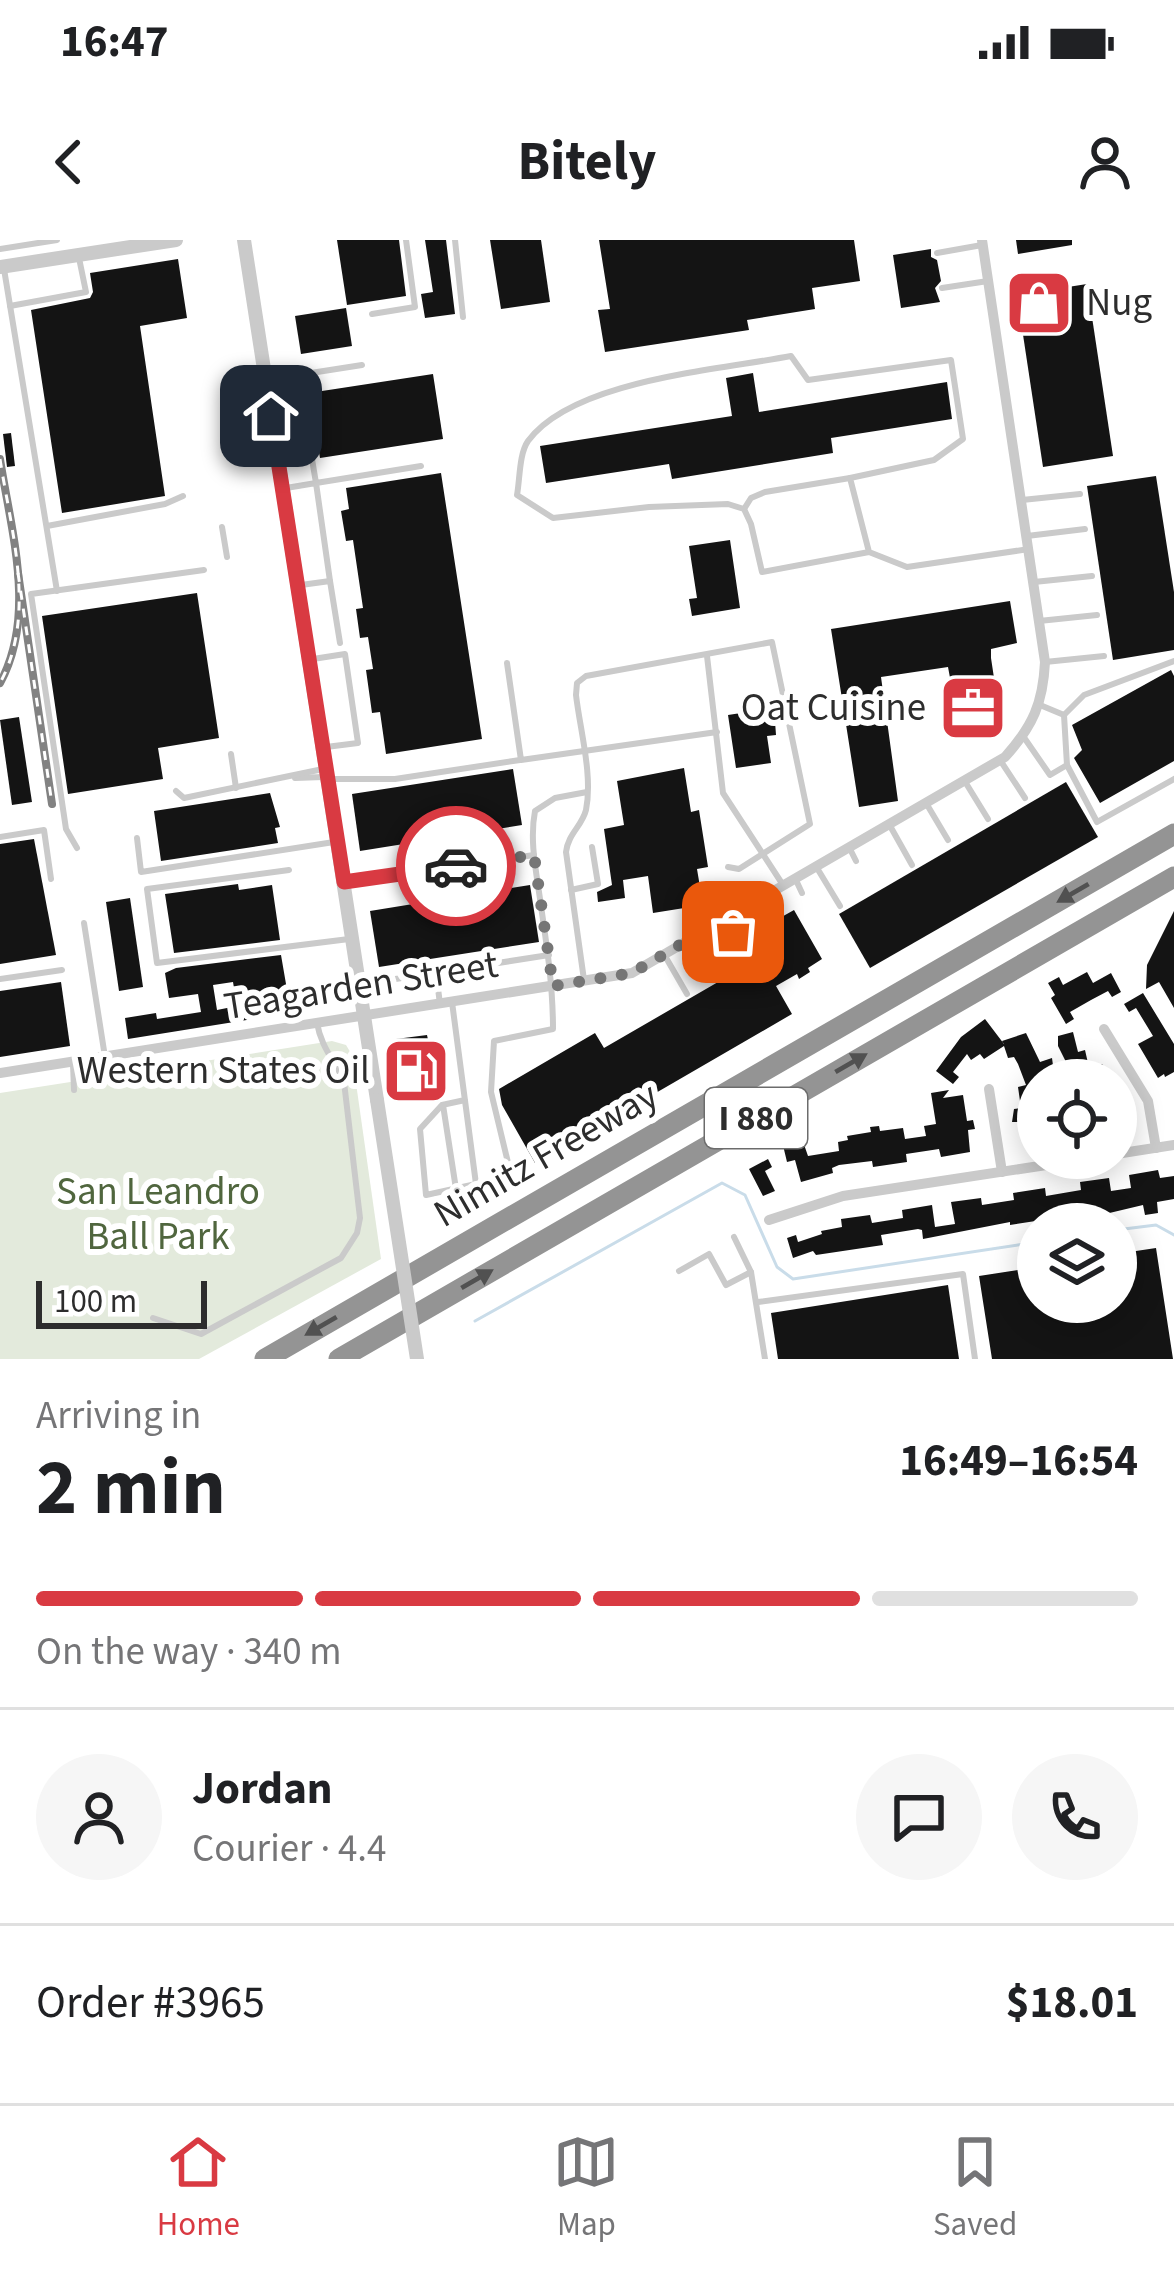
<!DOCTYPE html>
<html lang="en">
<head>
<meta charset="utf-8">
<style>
	body { margin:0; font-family:"Source Sans 3",sans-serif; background:#f6f6f6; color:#202124; height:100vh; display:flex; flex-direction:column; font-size:45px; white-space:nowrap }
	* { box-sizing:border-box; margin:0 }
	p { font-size:39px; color:#757577 }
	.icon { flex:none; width:66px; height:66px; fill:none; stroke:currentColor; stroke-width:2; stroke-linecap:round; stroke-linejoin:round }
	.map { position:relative; height:1119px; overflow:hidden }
	.sheet { display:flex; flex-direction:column; background:#fff; flex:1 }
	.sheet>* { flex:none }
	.tools { position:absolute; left:1017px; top:819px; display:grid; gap:24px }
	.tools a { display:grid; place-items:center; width:120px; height:120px; border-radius:50%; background:#fff; box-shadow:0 6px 30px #0003; font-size:60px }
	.scale { position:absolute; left:36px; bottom:30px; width:171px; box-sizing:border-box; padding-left:12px; border:6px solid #2d2d2d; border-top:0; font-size:33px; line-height:42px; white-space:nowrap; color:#2d2d2d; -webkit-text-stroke:9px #fff; paint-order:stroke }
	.pin { position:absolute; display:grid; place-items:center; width:102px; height:102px; color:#fff; margin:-51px; border-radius:24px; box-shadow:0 6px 18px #0006 }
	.courier { position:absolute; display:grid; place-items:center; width:120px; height:120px; margin:-60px; border:9px solid #d93a42; border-radius:50%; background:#fff; color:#222; box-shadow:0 3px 15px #0007 }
	.overview em { font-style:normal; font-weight:700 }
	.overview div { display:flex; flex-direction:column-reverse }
	.overview { display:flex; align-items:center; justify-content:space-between; height:204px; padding:0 36px }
	h1 { font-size:78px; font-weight:700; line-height:90px }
	.bar { display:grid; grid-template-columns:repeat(4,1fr); gap:18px 12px; align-content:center; height:144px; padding:0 36px }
	.bar i { height:15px; border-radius:9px; background:#e0e0e0 }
	.bar .current { background:#d93a42 }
	.bar p { grid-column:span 4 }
	.line { display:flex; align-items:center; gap:30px; padding:0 36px; border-top:3px solid #e0e0e0 }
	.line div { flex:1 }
	.round { display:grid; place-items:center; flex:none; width:126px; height:126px; border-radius:63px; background:#f6f6f6 }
	.status { display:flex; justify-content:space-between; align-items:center; height:84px; padding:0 60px; background:#fff; direction:ltr }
	.status svg { height:33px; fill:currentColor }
	header { display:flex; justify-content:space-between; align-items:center; height:156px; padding:0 36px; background:#fff; font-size:54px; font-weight:700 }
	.tabs { display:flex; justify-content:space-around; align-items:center; height:168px; border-top:3px solid #e0e0e0; background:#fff; font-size:33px; color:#757577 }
	.tabs a { display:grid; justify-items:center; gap:6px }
	.tabs .current { color:#d93a42 }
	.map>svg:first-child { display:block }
</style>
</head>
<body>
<div class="status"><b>16:47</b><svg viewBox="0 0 49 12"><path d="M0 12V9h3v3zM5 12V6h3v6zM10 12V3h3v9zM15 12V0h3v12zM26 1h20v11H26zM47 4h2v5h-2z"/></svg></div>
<header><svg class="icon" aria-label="back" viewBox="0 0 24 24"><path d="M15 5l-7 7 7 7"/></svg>Bitely<svg class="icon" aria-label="person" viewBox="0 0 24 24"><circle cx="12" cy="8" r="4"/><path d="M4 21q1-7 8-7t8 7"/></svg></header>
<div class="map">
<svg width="1174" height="1119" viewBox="0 0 1174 1119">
	<rect width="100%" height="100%" fill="#fff"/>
	<!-- green -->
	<path fill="#e3eadc" d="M332 801 346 805 352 815 381 1019 199 1119H0V853Z"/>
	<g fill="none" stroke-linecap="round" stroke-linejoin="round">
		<!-- stream -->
		<g stroke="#c9dce9" stroke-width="3">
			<path d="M1116 990 1156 985 1174 995"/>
			<path d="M475 1081 722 943 745 955 777 1027 793 1039 1038 1002"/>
		</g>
	</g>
	<!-- building -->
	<g fill="#141414" fill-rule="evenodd">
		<path d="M337 0H399L406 56 347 65Z"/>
		<path d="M425 0H446L455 74 425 78 421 54 433 52Z"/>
		<path d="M490 0H541L550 62 501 69Z"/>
		<path d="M599 0H854L860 41 812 48 815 69 747 80 749 90 605 112 598 70 610 69Z"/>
		<path d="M1016 0H1072V5L1018 14Z"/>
		<path d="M931 9V17L937 20 941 41 935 48 940 62 901 68 893 15Z"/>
		<path d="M178 19 187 78 140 86 165 256 62 273 31 70 90 58 93 52 90 33Z"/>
		<path d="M1087 44 1113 216 1043 227 1017 55Z"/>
		<path d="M346 68 352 106 301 114 295 76Z"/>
		<path d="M753 133 759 172 947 142 952 179 831 198 833 213 672 239 669 224 546 243 540 206 732 176 726 138Z"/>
		<path d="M433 134 443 199 320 218 309 153Z"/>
		<path d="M11 193 15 226 7 227 3 194Z"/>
		<path d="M441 233 482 499 386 514 380 472 372 473 366 430 373 429 368 397 360 398 356 369 363 368 353 300 346 301 341 271 349 269 346 248Z"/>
		<path d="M1156 236 1174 352V410L1113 420 1087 246Z"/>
		<path d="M730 300 740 368 692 376 689 359 697 358 689 306Z"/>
		<path d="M197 353 219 498 158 508 163 539 68 554 42 376Z"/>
		<path d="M1010 361 1017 403 991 409V418L1002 491 961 497 948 427 881 437 898 561 859 567 831 389Z"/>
		<path d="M1171 430 1174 436V521L1100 563 1074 518 1082 510 1072 485Z"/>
		<path d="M774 468 776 495 767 496 771 523 736 528 728 475Z"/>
		<path d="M19 477 32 562 12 565 0 480Z"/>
		<path d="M684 528 691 572 699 570 708 627 697 629 703 665 653 673 648 636 623 640 625 658 598 662 597 652 612 645 604 589 624 585 617 541Z"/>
		<path d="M513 529 522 585 360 611 352 554Z"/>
		<path d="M1066 542 1098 597 870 728 839 674Z"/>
		<path d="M270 553 280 587 275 588 278 603 161 621 154 571Z"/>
		<path d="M34 599 56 715 0 724V604Z"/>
		<path d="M238 644 239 650 272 645 280 700 174 713 165 654Z"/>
		<path d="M530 645 539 702 379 727 370 671Z"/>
		<path d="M130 658 143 747 119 751 106 662Z"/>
		<path d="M794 670 822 719 808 728 810 732 799 739 797 734 776 746 792 774 535 923 502 865 499 849 595 793 604 808 744 727 753 728 761 718 748 696Z"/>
		<path d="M1174 671V768L1159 742 1146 749 1147 725Z"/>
		<path d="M281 715 291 773 128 799 125 778 156 773 157 779 201 772 198 754 169 758 165 733 176 728ZM233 742 237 766 217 770 213 745Z"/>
		<path d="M1087 732 1093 743 1111 733 1121 752 1112 757 1108 751 1091 760 1070 772 1074 779 1066 784 1051 758 1055 755 1048 743 1059 737 1063 745Z"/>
		<path d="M61 742 70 806 0 817V751Z"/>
		<path d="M1143 753 1174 804V832L1165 837 1164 834 1158 838 1138 804 1153 796 1136 768 1129 772 1124 764Z"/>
		<path d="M985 779 1004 804 1002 801 1026 793 1040 822 1052 818 1055 840H1038V857L1034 858 1038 902 1028 904 1024 882H1012L1014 869 1021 868 1018 847 1026 845 1018 824 1014 817 1008 818 1004 806 984 819 980 814 971 820 967 814 953 832 959 837 953 844 936 831 961 797Z"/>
		<path d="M1073 792 1078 812 1085 810 1090 832 1102 824 1110 836 1075 840 1058 806V796Z"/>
		<path d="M427 795 438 849 400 855 396 799Z"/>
		<path d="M949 850 943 858 963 855 967 881 973 880 975 889 968 890 970 912 941 917 939 909 906 914 907 922 873 927 872 921 839 925 832 928 833 933 801 942 795 920 787 922 781 897 794 894 800 893 808 916 839 911 838 902 848 900 847 896 871 892 870 887 879 886 880 891 903 888 905 899 926 896 924 886 936 884 931 853Z"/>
		<path d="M768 919 772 927 765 931 775 951 763 956 749 929Z"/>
		<path d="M1158 930 1160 938 1174 936V959L1157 962 1158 973 1145 975 1143 965 1101 975V971L1010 985V982L923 999 922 990 918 989 881 995 883 1005 816 1015 813 1011 793 1018 787 998 796 995 798 1002 822 994 821 991 842 987 841 979 870 975 872 983 903 978 902 970 932 965 935 987 955 984 951 962 981 958 982 965 1014 960 1013 953 1045 948 1046 956 1081 950 1080 942 1109 938 1111 951 1131 948 1129 935Z"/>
		<path d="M1156 1008 1173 1119H992L979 1036 1038 1027V1062H1116V1014Z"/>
		<path d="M948 1045 959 1119H778L771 1073Z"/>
	</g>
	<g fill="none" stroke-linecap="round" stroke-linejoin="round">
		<!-- service -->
		<g stroke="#cacaca" stroke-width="6">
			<path d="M455 0 463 77"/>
			<path d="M0 9 57 0"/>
			<path d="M937 13 982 5"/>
			<path d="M4 29 57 351"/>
			<path d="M942 48 988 41"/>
			<path d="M10 66 86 52 79 18"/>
			<path d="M372 74 415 67 406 0"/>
			<path d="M362 125 298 135 316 243 421 226"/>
			<path d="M271 176 303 172"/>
			<path d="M286 248 316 243 330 341"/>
			<path d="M1022 260 1080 254"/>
			<path d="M744 269 751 258 765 252 850 238"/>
			<path d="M47 286 165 264 183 256"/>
			<path d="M222 287 227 317"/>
			<path d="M1027 296 1085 289"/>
			<path d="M869 312 850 238 934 220 963 199 951 120 808 140 791 116C718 130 573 140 528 201 519 214 520 239 517 255L553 278 649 267 728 264 744 269 751 284 762 332 869 312 907 327 1029 309"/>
			<path d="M1034 342 1092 336"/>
			<path d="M301 345 330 341 340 403"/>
			<path d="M1039 381 1097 375"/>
			<path d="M707 416 723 553 783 645"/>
			<path d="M313 419 345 414 358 503 326 507"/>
			<path d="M1045 422 1104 416"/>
			<path d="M507 423 521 520 717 492"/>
			<path d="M1040 465 1064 475 1084 455 1174 421"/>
			<path d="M1064 475 1067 525"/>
			<path d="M1023 496 1050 535 1067 525 1097 582 1174 539"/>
			<path d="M231 514 236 548"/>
			<path d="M1000 520 1025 558"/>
			<path d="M295 538 323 537"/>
			<path d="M330 539H395L520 520"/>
			<path d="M964 540 988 579"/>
			<path d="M176 551 184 558 323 529"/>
			<path d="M926 563 948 600"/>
			<path d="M889 584 912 625"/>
			<path d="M0 597 44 590 51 639"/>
			<path d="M137 598 141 632 334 602"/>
			<path d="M849 607 856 621"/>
			<path d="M77 608 66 589 31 354 204 330"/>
			<path d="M817 628 840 666"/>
			<path d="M289 630 147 649 157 723 349 699"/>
			<path d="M795 638 802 653"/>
			<path d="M347 642 534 615"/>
			<path d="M571 650 598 644 592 607"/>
			<path d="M726 678 749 722"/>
			<path d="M84 683 105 817"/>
			<path d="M694 697 702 710"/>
			<path d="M665 716 687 754"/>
			<path d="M436 733 440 764"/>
			<path d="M0 739 62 730"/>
			<path d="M389 740 549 715"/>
			<path d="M584 740 566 612C568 594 582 586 586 570 593 535 580 490 576 455L577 443 586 436 772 402 810 584 739 629 728 627"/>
			<path d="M452 762 476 944 426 955 420 889 442 865 465 860"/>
			<path d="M73 824 74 850"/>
			<path d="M443 865 456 949"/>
			<path d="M510 931 491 852 494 801 553 789C553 747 547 707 541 666 537 635 529 602 535 571L555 558 587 552"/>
			<path d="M734 997 751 1032 765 1119"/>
			<path d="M679 1031 709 1014 726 1045 751 1032"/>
			<path d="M758 1062 963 1034 975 1119"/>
			<path d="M153 1078 201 1094 341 1018 357 993 360 978 344 842C335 821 321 807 317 783"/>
		</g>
		<!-- minor -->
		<g stroke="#cacaca" stroke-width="10">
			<path d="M1104 789 1148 861 1156 908"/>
			<path d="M0 833 632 733 1005 517C1033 486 1043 463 1045 422L982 0"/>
			<path d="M989 849 1002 932"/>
			<path d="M1116 914 1174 905"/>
			<path d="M769 980 843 956 1092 918"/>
		</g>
		<!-- tertiary -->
		<g stroke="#cacaca" stroke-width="14">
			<path d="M244 0 377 860"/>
			<path d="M0 27 176 0"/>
		</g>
		<!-- motorway -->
		<g stroke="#949494" stroke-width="21">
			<path d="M265 1119 1174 594"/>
			<path d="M339 1119 1174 637"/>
		</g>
		<defs>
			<g id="rail">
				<path d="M0 219C11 291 37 375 0 443"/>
				<path d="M18 333 52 564"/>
			</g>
		</defs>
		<!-- rail casing -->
		<use href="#rail" stroke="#828282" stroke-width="8"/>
		<!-- rail -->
		<use href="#rail" stroke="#fff" stroke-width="3" stroke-dasharray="9" stroke-linecap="butt"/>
		<!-- tertiary-bridge -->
		<path stroke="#cacaca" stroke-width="14" d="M377 860 417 1119"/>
	</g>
	<!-- one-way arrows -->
	<defs><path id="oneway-solid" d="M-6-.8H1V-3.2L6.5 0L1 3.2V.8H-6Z" transform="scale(3)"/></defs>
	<g fill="#515151">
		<use href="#oneway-solid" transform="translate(1073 653) rotate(150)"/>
		<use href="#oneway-solid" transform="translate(851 823) rotate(-30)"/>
		<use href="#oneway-solid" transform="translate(477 1039) rotate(-30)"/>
		<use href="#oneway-solid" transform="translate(321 1086) rotate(150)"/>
	</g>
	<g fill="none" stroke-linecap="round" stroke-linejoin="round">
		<!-- done -->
		<path stroke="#767676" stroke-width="12" stroke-dasharray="0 21.6" d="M456 626 534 615 553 746 632 733 726 678 733 692"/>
		<!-- route -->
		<path stroke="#d93a42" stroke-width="15" d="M271 176 344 642 456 626"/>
	</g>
	<!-- icons -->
	<defs>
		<symbol id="shop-square" viewBox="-11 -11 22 22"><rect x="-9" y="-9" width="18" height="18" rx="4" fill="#d93a42" stroke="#fff"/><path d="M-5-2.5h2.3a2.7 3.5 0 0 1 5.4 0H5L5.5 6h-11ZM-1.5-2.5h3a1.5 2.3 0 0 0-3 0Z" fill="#fff"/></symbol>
		<symbol id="office-square" viewBox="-11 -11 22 22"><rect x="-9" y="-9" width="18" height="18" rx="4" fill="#d93a42" stroke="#fff"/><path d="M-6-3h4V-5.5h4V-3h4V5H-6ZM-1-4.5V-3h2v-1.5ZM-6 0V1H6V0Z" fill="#fff"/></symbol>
		<symbol id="fuel-square" viewBox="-11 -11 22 22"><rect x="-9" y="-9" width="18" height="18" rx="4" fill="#d93a42" stroke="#fff"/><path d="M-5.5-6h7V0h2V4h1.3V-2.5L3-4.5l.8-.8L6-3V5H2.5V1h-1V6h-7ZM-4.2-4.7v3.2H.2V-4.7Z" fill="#fff"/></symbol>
	</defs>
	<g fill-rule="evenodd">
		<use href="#shop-square" x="1001" y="25" width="76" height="76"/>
		<use href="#office-square" x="935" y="430" width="76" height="76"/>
		<use href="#fuel-square" x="378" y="793" width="76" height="76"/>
	</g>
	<g text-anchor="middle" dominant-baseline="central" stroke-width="12" stroke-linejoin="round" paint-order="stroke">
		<!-- shield labels -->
		<rect fill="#fff" stroke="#6c6c6c" stroke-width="3" x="705" y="848" width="102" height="60" rx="9"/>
		<g font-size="36" font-weight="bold" fill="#2d2d2d">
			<text x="756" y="878">I 880</text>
		</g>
		<!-- poi labels -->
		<g font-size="39" fill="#2d2d2d" stroke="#fff" text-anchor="end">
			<text x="1086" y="63" text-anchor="start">Nug</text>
			<text x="926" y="468">Oat Cuisine</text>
			<text x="370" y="831">Western States Oil</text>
		</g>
		<!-- street labels -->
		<g font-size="39" fill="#2d2d2d" stroke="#fff">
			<text transform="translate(361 746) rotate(-9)">Teagarden Street</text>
			<text transform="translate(546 915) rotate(-30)">Nimitz Freeway</text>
		</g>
		<!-- park labels -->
		<g font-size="39" fill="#50663e" stroke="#fff">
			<text x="158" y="952">San Leandro<tspan x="158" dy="45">Ball Park</tspan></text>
		</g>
	</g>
</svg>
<div class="tools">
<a><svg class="icon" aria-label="locate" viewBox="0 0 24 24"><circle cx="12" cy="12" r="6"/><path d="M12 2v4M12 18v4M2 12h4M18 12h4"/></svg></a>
<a><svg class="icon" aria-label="layers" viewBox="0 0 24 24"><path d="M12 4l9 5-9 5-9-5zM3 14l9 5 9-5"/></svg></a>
</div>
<div class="scale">100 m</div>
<div class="pin" style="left:733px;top:692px;background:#ea580c"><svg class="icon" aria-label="bag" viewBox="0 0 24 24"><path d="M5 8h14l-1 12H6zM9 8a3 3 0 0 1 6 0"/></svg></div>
<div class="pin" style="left:271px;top:176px;background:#1f2937"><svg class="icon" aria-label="home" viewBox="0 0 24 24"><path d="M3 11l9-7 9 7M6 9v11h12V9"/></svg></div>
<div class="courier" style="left:456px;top:626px"><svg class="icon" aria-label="car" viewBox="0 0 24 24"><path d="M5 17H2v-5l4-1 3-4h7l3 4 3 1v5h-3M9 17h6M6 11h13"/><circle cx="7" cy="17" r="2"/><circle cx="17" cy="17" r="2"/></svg></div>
</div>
<section class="sheet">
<div class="overview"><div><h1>2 min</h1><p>Arriving in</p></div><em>16:49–16:54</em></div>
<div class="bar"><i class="current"></i><i class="current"></i><i class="current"></i><i></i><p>On the way · 340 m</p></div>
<div class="line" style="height:216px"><a class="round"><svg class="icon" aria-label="person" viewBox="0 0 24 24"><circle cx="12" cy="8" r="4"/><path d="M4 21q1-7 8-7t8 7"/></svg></a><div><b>Jordan</b><p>Courier · 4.4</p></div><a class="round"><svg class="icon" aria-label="chat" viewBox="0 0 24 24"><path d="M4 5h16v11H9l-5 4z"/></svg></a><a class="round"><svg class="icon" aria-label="phone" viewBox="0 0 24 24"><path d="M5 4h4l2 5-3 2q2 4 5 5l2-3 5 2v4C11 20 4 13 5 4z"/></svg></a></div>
<div class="line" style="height:156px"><div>Order #3965</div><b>$18.01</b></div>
</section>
<nav class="tabs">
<a class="current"><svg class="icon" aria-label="home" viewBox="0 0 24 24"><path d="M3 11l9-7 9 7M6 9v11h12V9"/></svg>Home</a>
<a><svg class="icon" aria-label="map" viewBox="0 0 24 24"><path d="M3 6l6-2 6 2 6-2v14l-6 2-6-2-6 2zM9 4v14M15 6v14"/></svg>Map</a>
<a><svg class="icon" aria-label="saved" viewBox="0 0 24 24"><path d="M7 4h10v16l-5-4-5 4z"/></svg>Saved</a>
</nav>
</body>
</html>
